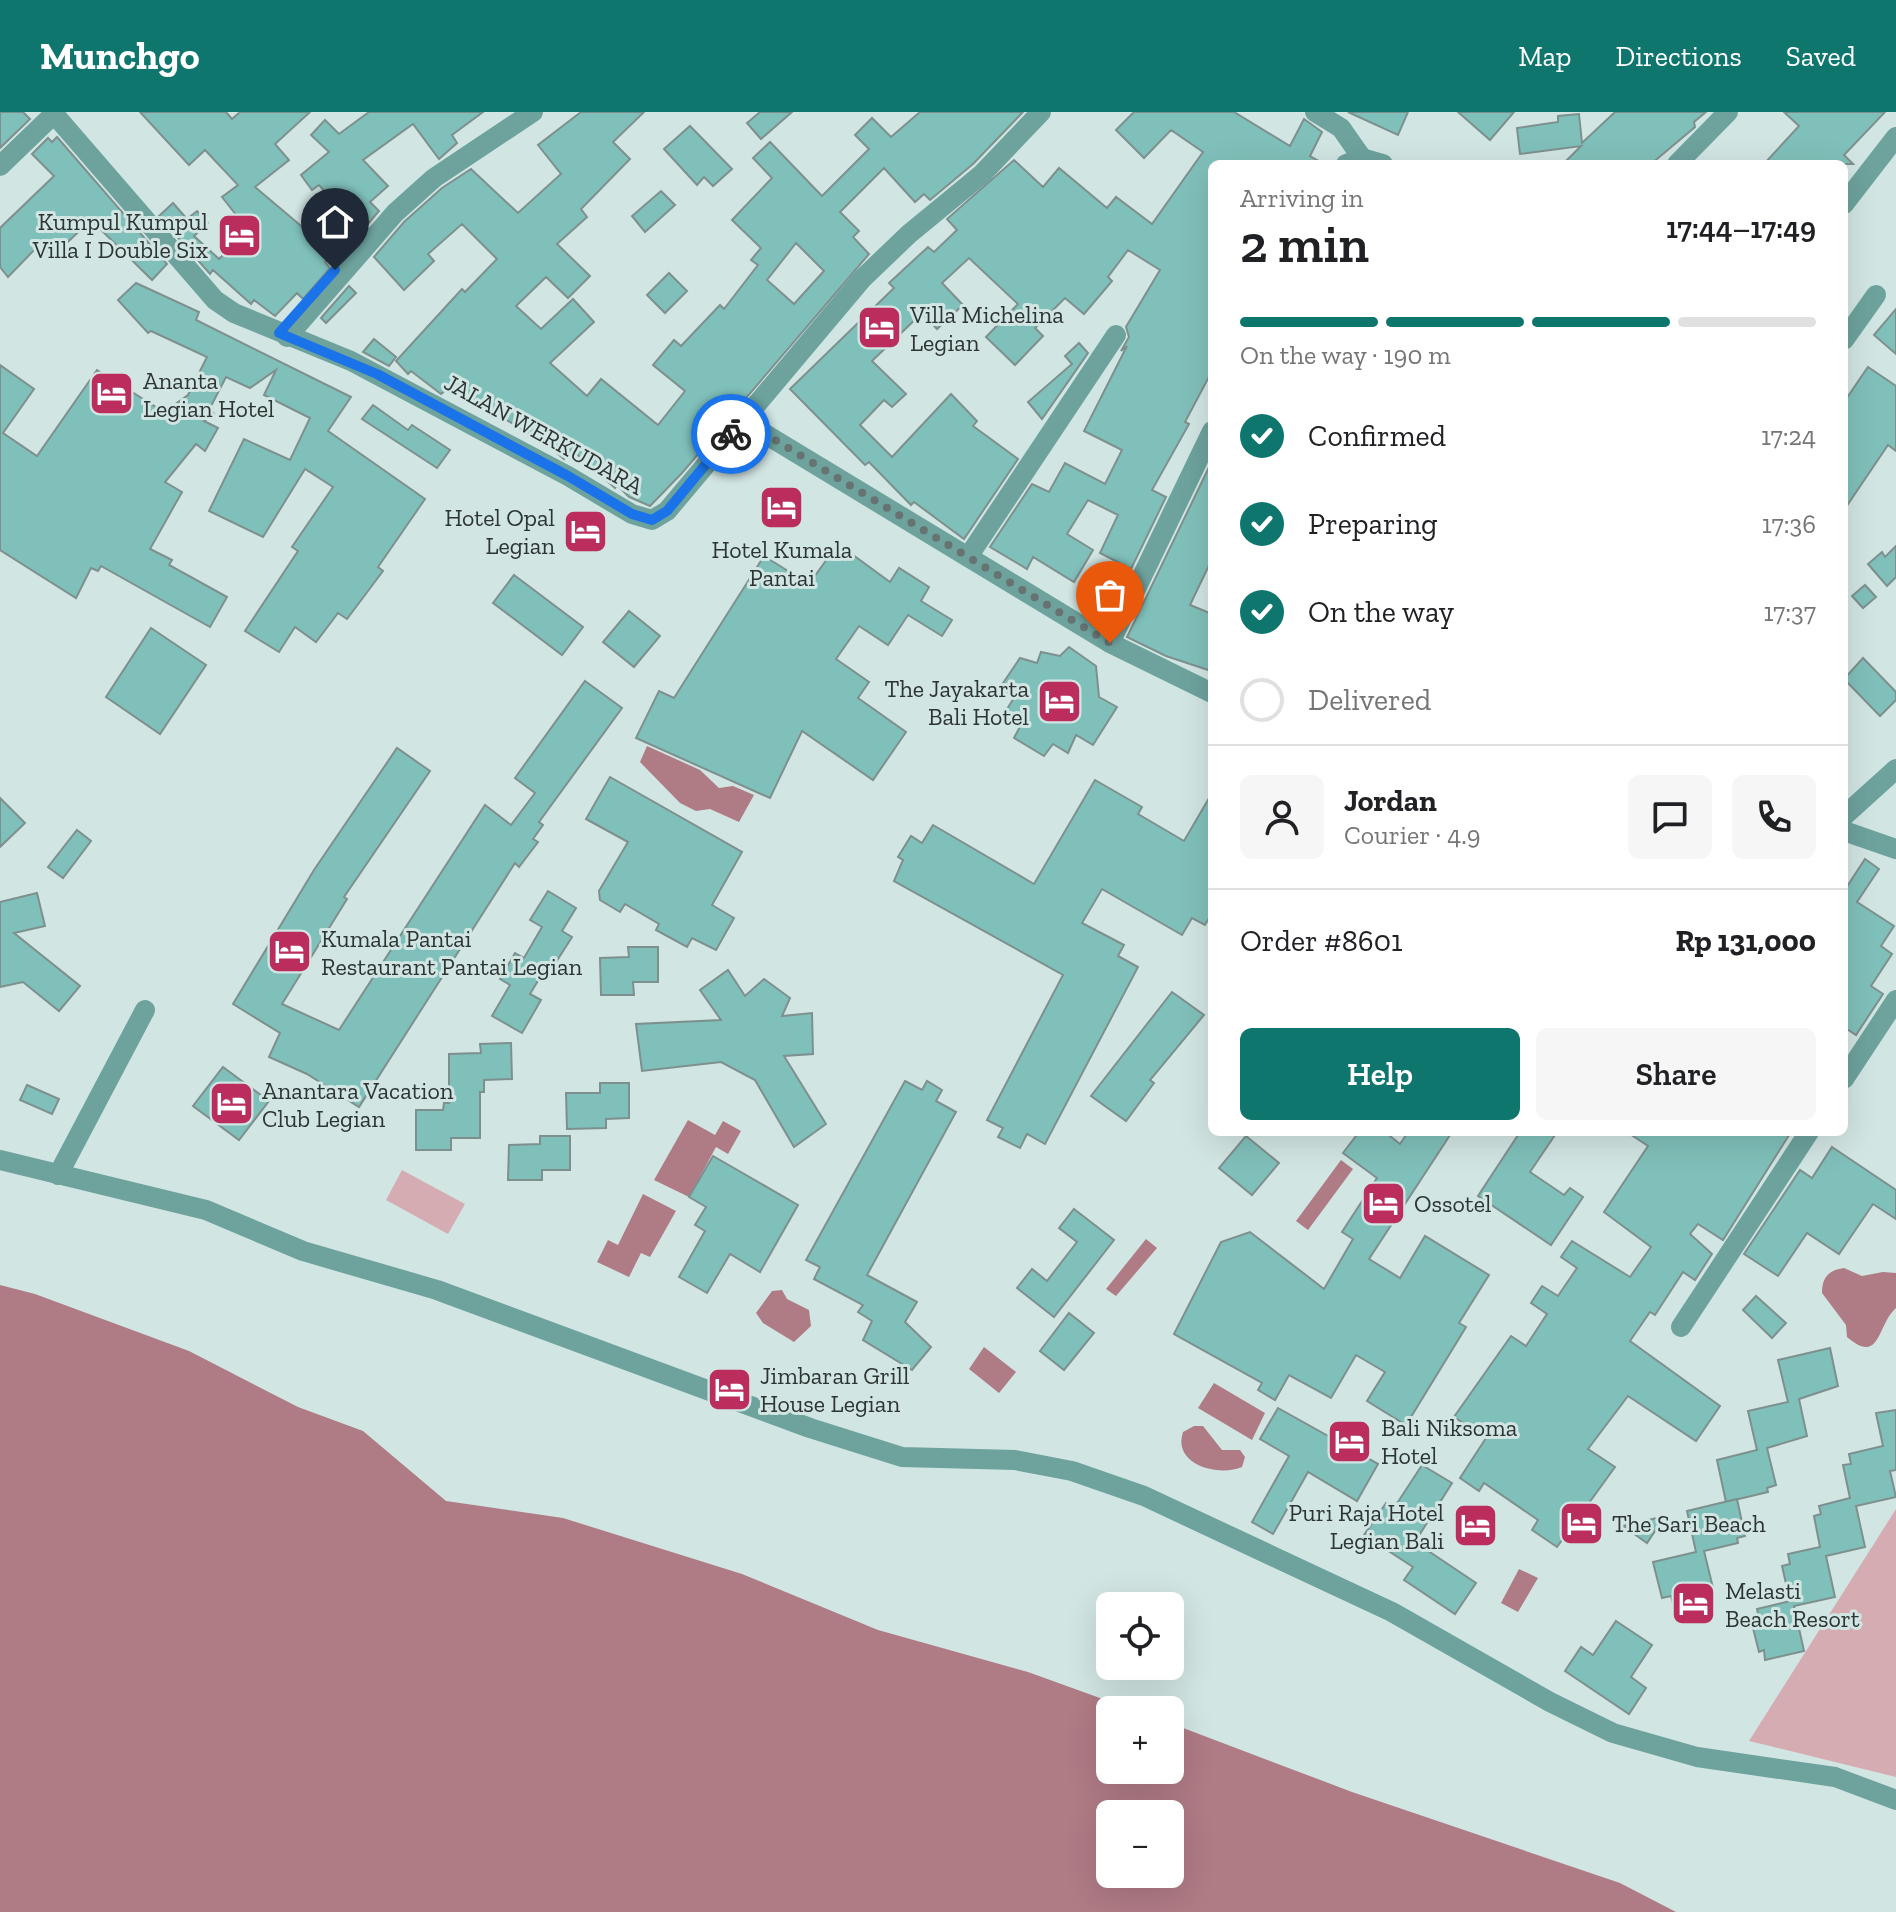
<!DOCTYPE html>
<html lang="en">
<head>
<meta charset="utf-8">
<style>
	body { margin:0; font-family:"Zilla Slab",serif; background:#f6f6f6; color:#202124; height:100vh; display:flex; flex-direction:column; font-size:30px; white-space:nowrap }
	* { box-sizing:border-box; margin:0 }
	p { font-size:26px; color:#757577 }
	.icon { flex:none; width:44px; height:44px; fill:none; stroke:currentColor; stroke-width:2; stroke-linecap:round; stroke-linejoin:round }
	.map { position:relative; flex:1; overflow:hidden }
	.panel { position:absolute; left:1208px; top:48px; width:640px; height:976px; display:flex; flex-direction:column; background:#fff; border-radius:12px; box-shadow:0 8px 32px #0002 }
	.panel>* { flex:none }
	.buttons { position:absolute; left:1096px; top:1480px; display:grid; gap:16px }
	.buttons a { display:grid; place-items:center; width:88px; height:88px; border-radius:12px; background:#fff; box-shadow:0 8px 32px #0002; font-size:40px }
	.pin { position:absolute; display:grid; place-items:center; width:68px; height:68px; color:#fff; margin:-82px -34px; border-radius:50% 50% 50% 0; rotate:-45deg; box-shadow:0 0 8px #0007 }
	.pin .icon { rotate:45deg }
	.courier { position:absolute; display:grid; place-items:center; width:80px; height:80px; margin:-40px; border:6px solid #1a73e8; border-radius:50%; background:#fff; color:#222; box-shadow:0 2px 10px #0007 }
	.head em { font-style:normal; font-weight:600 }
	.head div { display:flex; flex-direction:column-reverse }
	.head { display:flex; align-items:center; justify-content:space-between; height:136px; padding:0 32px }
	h1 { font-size:52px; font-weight:600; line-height:60px }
	.bar { display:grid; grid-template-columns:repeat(4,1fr); gap:12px 8px; align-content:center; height:96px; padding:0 32px }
	.bar i { height:10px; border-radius:6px; background:#e0e0e0 }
	.bar .active { background:#0f766e }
	.bar p { grid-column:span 4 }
	.line { display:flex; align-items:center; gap:20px; padding:0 32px; border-top:2px solid #e0e0e0 }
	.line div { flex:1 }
	.round { display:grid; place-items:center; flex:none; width:84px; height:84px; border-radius:12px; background:#f6f6f6 }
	ol { padding:0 32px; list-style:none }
	li { display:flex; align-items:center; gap:24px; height:88px }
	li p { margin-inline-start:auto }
	li .icon { padding:8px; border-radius:50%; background:#0f766e; color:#fff; stroke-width:4 }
	li:last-child { color:#757577 }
	li i { width:44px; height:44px; border:4px solid #e0e0e0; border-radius:50% }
	.action { display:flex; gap:16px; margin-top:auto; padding:16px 32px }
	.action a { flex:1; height:92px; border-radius:12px; background:#0f766e; color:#fff; font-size:32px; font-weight:600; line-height:92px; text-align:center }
	.action a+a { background:#f6f6f6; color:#202124 }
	header { display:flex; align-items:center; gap:48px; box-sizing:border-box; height:112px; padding:0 40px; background:#0f766e; color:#fff }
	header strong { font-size:38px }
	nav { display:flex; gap:44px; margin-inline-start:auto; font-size:28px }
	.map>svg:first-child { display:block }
</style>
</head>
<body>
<header>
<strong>Munchgo</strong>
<nav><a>Map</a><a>Directions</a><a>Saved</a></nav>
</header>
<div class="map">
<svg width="1896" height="1800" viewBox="0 0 1896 1800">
	<rect width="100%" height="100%" fill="#d1e5e3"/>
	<!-- green -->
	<g fill="#d6acb3">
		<path d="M402 1058 465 1092 448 1122 386 1088Z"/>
		<path d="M1896 1397V1665L1749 1629Z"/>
	</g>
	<!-- water -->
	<g fill="#af7b85" fill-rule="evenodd">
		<path d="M647 634 700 658 719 676 733 674 754 683 739 710 710 697 696 699 680 691 640 650Z"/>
		<path d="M688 1008 715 1023 723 1009 741 1019 728 1042 716 1035 689 1085 654 1068Z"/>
		<path d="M1341 1048 1353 1057 1308 1118 1296 1109Z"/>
		<path d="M643 1082 676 1099 650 1145 641 1141 629 1165 597 1150 608 1128 618 1133Z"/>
		<path d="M1146 1127 1157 1136 1116 1184 1106 1177Z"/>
		<path d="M1844 1156 1862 1164 1883 1160 1896 1161V1196C1877 1212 1881 1254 1847 1225L1846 1213 1822 1181C1822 1165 1829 1158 1844 1156Z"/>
		<path d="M0 1173 35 1182 189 1239 298 1295 363 1319 446 1389 563 1406 742 1462 878 1518 1028 1560 1133 1598H1110V1658H1170V1611L1352 1680 1620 1771 1676 1800H0ZM1110 1702H1170V1762H1110Z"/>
		<path d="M782 1178 787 1187 809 1198 811 1214 794 1230 763 1211 756 1201 772 1179Z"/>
		<path d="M984 1235 1016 1260 999 1281 969 1257Z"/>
		<path d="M1214 1271 1265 1301 1252 1328 1198 1296Z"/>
		<path d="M1194 1314H1203L1222 1338H1240L1245 1345 1242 1355C1219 1365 1172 1353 1183 1320Z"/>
		<path d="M1519 1457 1538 1466 1518 1500 1501 1491Z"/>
	</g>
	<!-- building -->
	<g fill="#80c0ba" stroke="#7e908e" stroke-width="2" fill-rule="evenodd">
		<path d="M0 0H23L30 7 0 36Z"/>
		<path d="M140 0H226L232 7 240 0H310L275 32 289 48 255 75 313 124 341 98 319 73 312 78 301 63 329 40 311 23 325 8 339 22 369 0H483L452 23 457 31 439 47 413 12 363 48 388 74 370 90 379 99 356 126 353 124 325 150 330 156 303 187 297 181 275 204 254 188 251 192 213 158 210 162 159 104 173 91 187 107 197 99 208 111 194 124 219 147 248 118 222 85 238 73 205 38 189 53Z"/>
		<path d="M581 0H644L613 30 630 47 581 97 587 105 557 132 590 164 568 186 546 165 516 194 541 217 573 187 594 210 550 251 587 284 601 267 658 313 685 279 653 253 674 228 681 234 720 193 724 197 758 153 751 148 761 136 732 108 772 66 753 46 770 30 822 84 869 37 855 23 872 6 891 25 920 0H1023L973 52 930 88 924 82 915 90 884 56 840 100 859 119 853 125 869 142 682 361 650 394 629 385 617 373 615 376 572 338 564 347 544 330 450 275 441 282 411 259 408 262 396 249 462 177 465 180 497 147 462 112 428 142 434 149 404 178 374 145 404 110 442 76 471 57 518 101 561 62 538 33ZM796 131 824 159 794 192 767 168Z"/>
		<path d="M760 0H792L761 27 747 11Z"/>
		<path d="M1134 0H1234L1290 34 1304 7 1322 20 1310 44 1324 52H1212V259L1185 310 1189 312 1152 378 1166 385 1131 457 1100 441 1118 403 1088 388 1067 422 1093 438 1074 470 1033 445 1027 457 990 435 1032 372 1049 380 1065 351 1105 372 1122 338 1084 319 1127 234 1121 239 1129 225 1126 215 1160 158 1128 138 1108 165 1112 169 1084 202 1065 186 1035 216 1043 224 1015 253 986 225 1018 192 969 146 942 171 963 193 937 217 922 201 872 249 906 282 892 295 884 288 860 313 892 345 951 282 977 309 973 314 1018 347 964 427 914 390 911 393 869 350 865 353 790 277 894 176 889 171 928 135 934 140 957 118 947 107 1014 48 1043 75 1059 56 1107 96 1116 85 1152 112 1203 40 1171 18 1144 46 1116 18Z"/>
		<path d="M1348 0H1408L1398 23Z"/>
		<path d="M1458 0H1514L1490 28Z"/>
		<path d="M1615 0H1706L1694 10 1695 15 1651 52H1563L1581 34 1520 42 1517 16 1558 10V4L1579 2 1582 31Z"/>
		<path d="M1784 0H1885L1844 43 1853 52H1764L1799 14Z"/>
		<path d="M690 14 732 57 713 74 704 65 697 73 664 37Z"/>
		<path d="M57 25 167 152 152 168 91 108 53 144 40 132 8 165 0 155V116L54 64 32 42 48 26 52 30Z"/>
		<path d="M661 79 675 93 645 120 632 104Z"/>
		<path d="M669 161 687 179 665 201 647 183Z"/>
		<path d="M136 171 199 200 196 208 351 285 328 319 425 387 378 455 383 459 347 507 338 501 316 530 295 515 279 540 245 519 298 439 292 435 333 375 305 357 263 425 209 399 244 327 290 348 310 306 264 283 276 258 250 276 226 265 210 296 214 302 204 309 218 316 205 339 196 332 165 370 182 380 150 437 172 448 169 453 227 485 210 515 101 454 98 459 91 456 76 486 0 438V253L34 277 3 321 37 344 97 258 164 300 188 283 207 245 151 219 148 221 118 188Z"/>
		<path d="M349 174 356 181 326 211 321 206Z"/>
		<path d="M1896 197V242L1874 223Z"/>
		<path d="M374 227 396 245 389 254 363 240Z"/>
		<path d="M1079 231 1088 241 1042 307 1028 290 1072 252 1065 244Z"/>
		<path d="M1868 255 1896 274V339L1888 333 1844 398V290Z"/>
		<path d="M373 293 408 318 412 313 450 338 437 356 362 307Z"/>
		<path d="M1212 349V447L1190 493 1212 502V549L1208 558 1166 544 1127 525Z"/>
		<path d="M838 432 890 470 899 456 929 475 921 489 952 508 942 524 908 503 888 533 859 514 836 547 869 570 858 586 906 620 873 668 802 619 770 686 636 626 659 579 674 586 764 444 809 472Z"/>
		<path d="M1896 434V465L1887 474 1868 452 1882 440 1885 445Z"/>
		<path d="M514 463 583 515 562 543 493 491Z"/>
		<path d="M1865 473 1876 485 1863 496 1852 484Z"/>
		<path d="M629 499 660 524 634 555 603 530Z"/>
		<path d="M151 516 206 553 160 622 106 585Z"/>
		<path d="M1069 535 1096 554 1099 585 1117 595 1093 633 1076 623 1068 641 1053 632 1044 644 1014 626 1023 609 1005 600 1014 586 1001 574 1020 546 1037 551 1041 540 1060 544Z"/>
		<path d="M1863 546 1896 580V588L1880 604 1844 567Z"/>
		<path d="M585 569 622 596 539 710 543 713 533 727 538 730 519 755 515 751 359 995 307 962 269 945 280 921 233 892 314 758 397 636 430 659 344 785 347 787 282 892 339 918 485 693 511 713 535 681 515 666Z"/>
		<path d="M610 665 742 740 712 793 734 806 716 838 692 826 687 835 656 818 659 812 625 792 620 800 600 788 599 779 628 730 586 707Z"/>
		<path d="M1095 668 1142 695 1138 702 1184 729 1212 681V801L1205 813 1192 806 1182 823 1102 777 1082 811 1124 833 1118 844 1138 855 1045 1032 1027 1022 1020 1036 998 1025 1003 1016 987 1008 1063 863 894 769 903 748 898 745 911 724 922 731 933 713 1034 772Z"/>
		<path d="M0 686 25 711 0 735Z"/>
		<path d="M77 718 91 729 63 766 48 755Z"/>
		<path d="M1865 747 1879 757 1857 790 1894 814 1881 834 1892 842 1871 874 1883 882 1856 923 1844 915V779Z"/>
		<path d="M548 779 576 796 562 819 572 825 553 855 548 852 530 882 541 888 522 921 492 904 510 873 500 867 515 841 524 846 542 815 530 808Z"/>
		<path d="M37 781 45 814 14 821 80 874 59 899 23 870 0 875V790Z"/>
		<path d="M628 835H658V870H633L634 883H601L600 846 629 845Z"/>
		<path d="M728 858 745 884 764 867 790 886 782 904 812 901 813 942 784 944 826 1012 794 1035 755 968 721 950 642 959 636 912 721 908 700 878Z"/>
		<path d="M1172 880 1204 903 1150 968 1154 971 1126 1009 1091 984Z"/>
		<path d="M511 931 512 967 484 968V980H480V1026H451V1038H416V998H443L444 991H449V942L481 941 480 932Z"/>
		<path d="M223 955 269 989 239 1028 193 994Z"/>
		<path d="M905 969 922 978 927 969 942 978 936 989 956 1000 867 1163 917 1190 905 1210 931 1235 912 1258 863 1228 872 1209 858 1200 863 1193 814 1167 820 1155 806 1148Z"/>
		<path d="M600 971H629V1006L606 1007V1016L567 1017 566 981H600Z"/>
		<path d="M27 973 59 987 52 1002 20 988Z"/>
		<path d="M1359 1020H1385L1400 1032 1408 1020H1452L1369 1147 1400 1166 1425 1124 1489 1163 1459 1211 1466 1215 1406 1313 1367 1289 1385 1260 1356 1243 1331 1286 1289 1263 1275 1288 1258 1278 1262 1271 1174 1222 1221 1130 1250 1120 1324 1177 1353 1127 1342 1120 1377 1066 1343 1041Z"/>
		<path d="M1520 1020H1557L1530 1060 1564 1083 1570 1076 1583 1085 1551 1133 1478 1084Z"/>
		<path d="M1627 1020H1791L1723 1128 1698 1112 1690 1122 1712 1142 1695 1168 1683 1160 1655 1203 1650 1200 1630 1229 1720 1294 1696 1329 1628 1284 1588 1337 1615 1355 1557 1435 1532 1418 1538 1408 1484 1371 1479 1379 1460 1366 1486 1326 1454 1305 1511 1224 1526 1234 1547 1202 1531 1191 1542 1174 1558 1184 1577 1156 1561 1145 1572 1129 1630 1165 1651 1135 1604 1100 1648 1034Z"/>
		<path d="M540 1024H570V1058H542V1068H508L509 1033 540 1032Z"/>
		<path d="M1246 1024 1279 1051 1252 1083 1219 1056Z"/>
		<path d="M1832 1035 1896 1078V1107L1873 1092 1839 1142 1807 1121 1778 1164 1744 1142 1800 1058 1812 1066Z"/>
		<path d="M713 1044 798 1093 760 1160 730 1142 707 1181 679 1165 705 1119 695 1113 706 1095 689 1085Z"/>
		<path d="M1074 1097 1114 1128 1054 1205 1017 1176 1032 1157 1047 1169 1077 1130 1059 1116Z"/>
		<path d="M1756 1184 1786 1211 1772 1226 1743 1198Z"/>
		<path d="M1069 1201 1094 1221 1064 1258 1040 1239Z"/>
		<path d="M1830 1236 1838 1274 1799 1287 1807 1324 1767 1336 1776 1373 1767 1376 1768 1380 1726 1390 1717 1348 1757 1338 1748 1299 1788 1290 1778 1248Z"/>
		<path d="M1278 1296 1378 1352 1357 1389 1308 1360 1273 1422 1252 1410 1289 1344 1260 1327Z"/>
		<path d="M1896 1298V1358L1890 1359 1896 1385 1856 1394 1865 1435 1826 1444 1835 1485 1794 1494 1804 1539 1765 1548 1764 1538 1759 1540 1751 1508 1759 1506 1757 1497 1790 1489 1782 1454 1790 1452 1788 1442 1820 1435 1814 1404 1821 1402 1819 1394 1850 1386 1843 1353 1851 1352 1849 1342 1883 1334 1876 1301Z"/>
		<path d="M1422 1353 1452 1371 1415 1430 1476 1471 1455 1502 1404 1468 1413 1455 1364 1423 1386 1391 1394 1396Z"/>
		<path d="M1737 1387 1745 1424 1737 1426 1738 1431 1704 1439 1713 1476 1704 1478 1705 1484 1673 1491 1671 1484 1662 1486 1653 1450 1696 1440 1687 1399Z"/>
		<path d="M1665 1404 1647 1431 1623 1414Z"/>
		<path d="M1616 1509 1652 1533 1631 1565 1646 1576 1629 1602 1565 1559 1581 1535 1593 1543Z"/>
	</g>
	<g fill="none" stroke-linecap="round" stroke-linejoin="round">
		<!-- street -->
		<g stroke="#6da29d" stroke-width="20">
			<path d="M1315 0 1341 16 1362 46"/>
			<path d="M54 2 215 188 234 201 351 249 568 364 632 402 652 408 667 399 862 167 909 122 982 62 1041 0"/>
			<path d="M1346 52 1362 46 1383 52"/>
			<path d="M1677 52 1728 0"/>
			<path d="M0 54 56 0"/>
			<path d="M1844 92 1896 25"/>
			<path d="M287 225 395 101 434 66 533 0"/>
			<path d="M1844 228 1876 183"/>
			<path d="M742 308 1110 531 1212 581"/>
			<path d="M968 445 1116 223"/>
			<path d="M1110 531 1212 319"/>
			<path d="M1844 704 1896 657"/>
			<path d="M1844 719 1896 737"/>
			<path d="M1844 967 1896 888"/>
			<path d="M0 1048 206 1098 303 1139 437 1178 810 1316 902 1345 1015 1348 1072 1359 1144 1384 1392 1500 1550 1590 1613 1621 1697 1645 1835 1665 1896 1688"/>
			<path d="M58 1063 145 898"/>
			<path d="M1681 1215 1809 1020"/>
		</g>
	</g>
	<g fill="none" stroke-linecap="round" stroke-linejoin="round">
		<!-- done -->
		<path stroke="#667371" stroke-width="8" stroke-dasharray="0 14.4" d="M731 322 742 308 1110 531"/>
		<!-- route -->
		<path stroke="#1a73e8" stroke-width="10" d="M335 158 279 221 377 262 568 364 632 402 652 408 667 399 731 322"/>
	</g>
	<!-- icons -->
	<defs>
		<symbol id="hotel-square" viewBox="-11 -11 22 22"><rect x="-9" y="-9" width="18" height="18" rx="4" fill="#bb2d5c" stroke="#d1e5e3"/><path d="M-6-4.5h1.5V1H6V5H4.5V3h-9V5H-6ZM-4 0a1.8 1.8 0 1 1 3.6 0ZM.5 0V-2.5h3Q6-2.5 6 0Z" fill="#fff"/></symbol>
	</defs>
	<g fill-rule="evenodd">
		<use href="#hotel-square" x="214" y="98" width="51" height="51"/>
		<use href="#hotel-square" x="854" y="190" width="51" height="51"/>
		<use href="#hotel-square" x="86" y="256" width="51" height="51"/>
		<use href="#hotel-square" x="756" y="370" width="51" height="51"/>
		<use href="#hotel-square" x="560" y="394" width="51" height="51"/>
		<use href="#hotel-square" x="1034" y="564" width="51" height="51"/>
		<use href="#hotel-square" x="264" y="814" width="51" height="51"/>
		<use href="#hotel-square" x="206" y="966" width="51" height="51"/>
		<use href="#hotel-square" x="1358" y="1066" width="51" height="51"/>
		<use href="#hotel-square" x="704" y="1252" width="51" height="51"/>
		<use href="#hotel-square" x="1324" y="1304" width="51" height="51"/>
		<use href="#hotel-square" x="1556" y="1386" width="51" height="51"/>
		<use href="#hotel-square" x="1450" y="1388" width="51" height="51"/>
		<use href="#hotel-square" x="1668" y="1466" width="51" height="51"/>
	</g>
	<g text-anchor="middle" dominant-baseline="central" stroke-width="6" stroke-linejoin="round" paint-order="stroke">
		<!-- poi labels -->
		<g font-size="24" fill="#2d3534" stroke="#d1e5e3" text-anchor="start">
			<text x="208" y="109" text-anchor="end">Kumpul Kumpul<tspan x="208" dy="28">Villa I Double Six</tspan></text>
			<text x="910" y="202">Villa Michelina<tspan x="910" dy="28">Legian</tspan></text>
			<text x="143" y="268">Ananta<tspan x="143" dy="28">Legian Hotel</tspan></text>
			<text x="555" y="405" text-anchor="end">Hotel Opal<tspan x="555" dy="28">Legian</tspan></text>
			<text x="782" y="437" text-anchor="middle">Hotel Kumala<tspan x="782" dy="28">Pantai</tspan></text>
			<text x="1029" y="576" text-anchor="end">The Jayakarta<tspan x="1029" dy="28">Bali Hotel</tspan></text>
			<text x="321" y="826">Kumala Pantai<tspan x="321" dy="28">Restaurant Pantai Legian</tspan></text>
			<text x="262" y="978">Anantara Vacation<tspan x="262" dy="28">Club Legian</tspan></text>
			<text x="1414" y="1091">Ossotel</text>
			<text x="760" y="1263">Jimbaran Grill<tspan x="760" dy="28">House Legian</tspan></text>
			<text x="1381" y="1315">Bali Niksoma<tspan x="1381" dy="28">Hotel</tspan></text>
			<text x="1444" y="1400" text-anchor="end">Puri Raja Hotel<tspan x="1444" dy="28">Legian Bali</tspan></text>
			<text x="1612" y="1411">The Sari Beach</text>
			<text x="1725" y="1478">Melasti<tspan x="1725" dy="28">Beach Resort</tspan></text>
		</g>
		<!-- street labels -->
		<g font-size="24" fill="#2d3534" stroke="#d1e5e3">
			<text transform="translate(544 322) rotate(29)">JALAN WERKUDARA</text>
		</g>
	</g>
</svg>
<div class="buttons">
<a><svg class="icon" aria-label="locate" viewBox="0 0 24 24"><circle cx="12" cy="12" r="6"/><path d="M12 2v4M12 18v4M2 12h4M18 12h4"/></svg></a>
<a>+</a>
<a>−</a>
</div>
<div class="pin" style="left:1110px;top:531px;background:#ea580c"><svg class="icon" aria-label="bag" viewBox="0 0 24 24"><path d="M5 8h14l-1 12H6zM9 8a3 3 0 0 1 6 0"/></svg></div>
<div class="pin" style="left:335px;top:158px;background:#1f2937"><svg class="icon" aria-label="home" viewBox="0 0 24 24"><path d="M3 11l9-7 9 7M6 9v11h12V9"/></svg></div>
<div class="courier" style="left:731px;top:322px"><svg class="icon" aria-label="bike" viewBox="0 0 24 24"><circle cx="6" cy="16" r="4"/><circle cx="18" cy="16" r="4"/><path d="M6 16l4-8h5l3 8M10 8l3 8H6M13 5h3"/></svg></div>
<section class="panel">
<div class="head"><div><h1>2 min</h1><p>Arriving in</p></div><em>17:44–17:49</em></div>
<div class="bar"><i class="active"></i><i class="active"></i><i class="active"></i><i></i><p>On the way · 190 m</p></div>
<ol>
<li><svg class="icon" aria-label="check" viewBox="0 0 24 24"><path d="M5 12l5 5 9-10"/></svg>Confirmed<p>17:24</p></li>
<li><svg class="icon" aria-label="check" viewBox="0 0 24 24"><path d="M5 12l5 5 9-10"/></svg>Preparing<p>17:36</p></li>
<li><svg class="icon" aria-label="check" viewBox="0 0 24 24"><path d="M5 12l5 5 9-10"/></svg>On the way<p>17:37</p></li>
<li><i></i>Delivered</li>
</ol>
<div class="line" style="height:144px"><a class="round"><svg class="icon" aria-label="person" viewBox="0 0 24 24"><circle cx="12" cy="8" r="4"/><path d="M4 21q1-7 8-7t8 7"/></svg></a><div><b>Jordan</b><p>Courier · 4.9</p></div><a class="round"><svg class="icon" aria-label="chat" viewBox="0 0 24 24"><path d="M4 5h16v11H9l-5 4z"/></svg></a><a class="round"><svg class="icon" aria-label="phone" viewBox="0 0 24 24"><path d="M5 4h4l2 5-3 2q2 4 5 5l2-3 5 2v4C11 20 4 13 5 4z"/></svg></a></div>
<div class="line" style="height:104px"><div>Order #8601</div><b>Rp 131,000</b></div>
<div class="action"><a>Help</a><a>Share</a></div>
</section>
</div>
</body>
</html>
